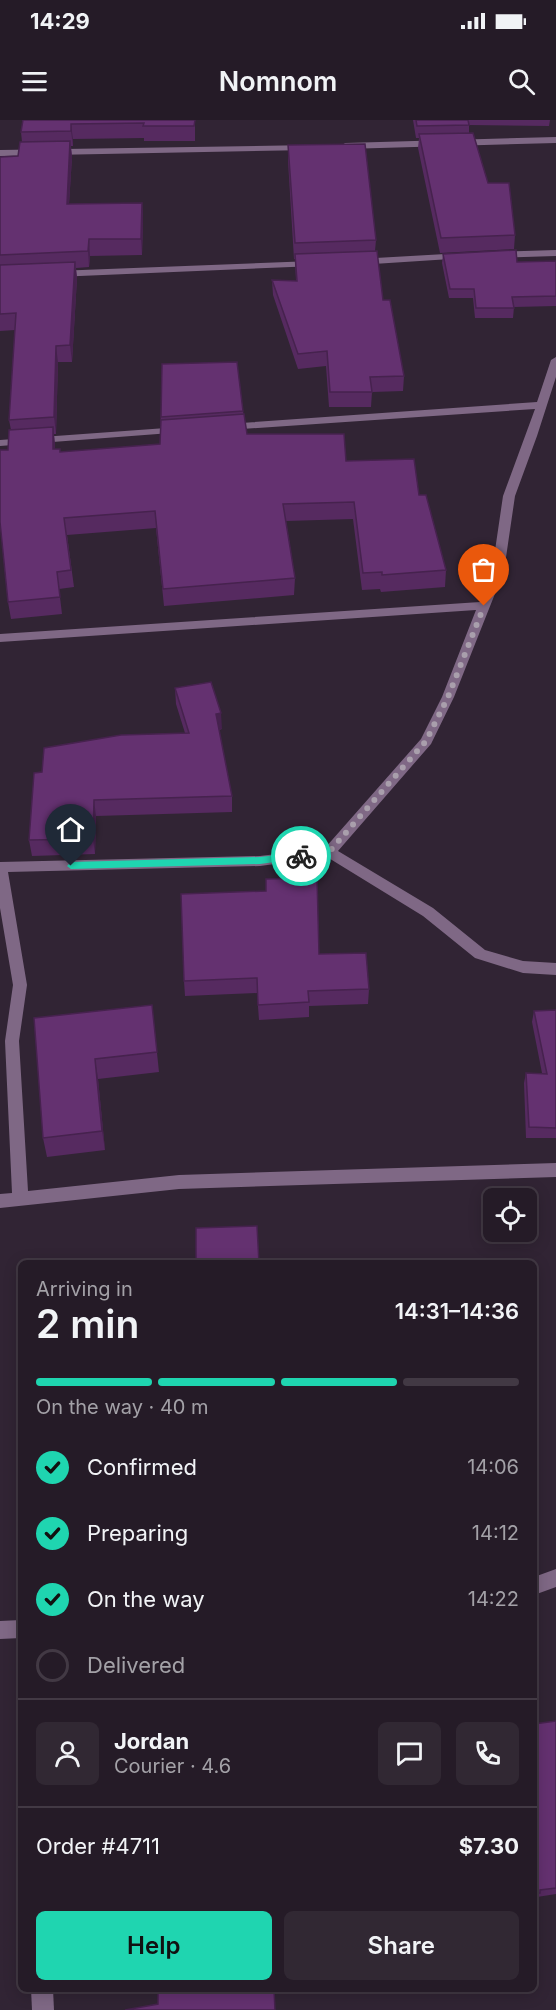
<!DOCTYPE html>
<html lang="en">
<head>
<meta charset="utf-8">
<style>
	body { margin:0; font-family:Inter,sans-serif; background:#312833; color:#f1f3f6; height:100vh; display:flex; flex-direction:column; font-size:22px; white-space:nowrap }
	* { box-sizing:border-box; margin:0 }
	p { font-size:20px; color:#a3a1a7 }
	.icon { flex:none; width:33px; height:33px; fill:none; stroke:currentColor; stroke-width:2; stroke-linecap:round; stroke-linejoin:round }
	.map { position:relative; flex:1; overflow:hidden }
	.panel { position:absolute; left:18px; top:1140px; width:519px; height:732px; display:flex; flex-direction:column; background:#251b27; border-radius:9px; box-shadow:0 3px 15px #0003,0 0 0 2px #423944 }
	.panel>* { flex:none }
	.fabs { position:absolute; left:483px; top:1068px; display:grid; gap:12px }
	.fabs a { display:grid; place-items:center; width:54px; height:54px; border-radius:9px; background:#251b27; box-shadow:0 3px 15px #0003,0 0 0 2px #423944; font-size:30px }
	.pin { position:absolute; display:grid; place-items:center; width:51px; height:51px; color:#fff; margin:-62px -26px; border-radius:50% 50% 50% 0; rotate:-45deg; box-shadow:0 0 6px #0007 }
	.pin .icon { rotate:45deg }
	.courier { position:absolute; display:grid; place-items:center; width:60px; height:60px; margin:-30px; border:4px solid #1fd5b0; border-radius:50%; background:#fff; color:#222; box-shadow:0 2px 8px #0007 }
	.overview em { font-style:normal; font-weight:600 }
	.overview div { display:flex; flex-direction:column-reverse }
	.overview { display:flex; align-items:center; justify-content:space-between; height:102px; padding:0 18px }
	h1 { font-size:39px; font-weight:600; line-height:45px }
	.bar { display:grid; grid-template-columns:repeat(4,1fr); gap:9px 6px; align-content:center; height:72px; padding:0 18px }
	.bar i { height:8px; border-radius:4px; background:#423944 }
	.bar .current { background:#1fd5b0 }
	.bar p { grid-column:span 4 }
	.line { display:flex; align-items:center; gap:15px; padding:0 18px; border-top:2px solid #423944 }
	.line div { flex:1 }
	.round { display:grid; place-items:center; flex:none; width:63px; height:63px; border-radius:9px; background:#312833 }
	ol { padding:0 18px; list-style:none }
	li { display:flex; align-items:center; gap:18px; height:66px }
	li p { margin-inline-start:auto }
	li .icon { padding:6px; border-radius:50%; background:#1fd5b0; color:#111; stroke-width:4 }
	li:last-child { color:#a3a1a7 }
	li i { width:33px; height:33px; border:3px solid #423944; border-radius:50% }
	.cta { display:flex; gap:12px; margin-top:auto; padding:12px 18px }
	.cta a { flex:1; height:69px; border-radius:9px; background:#1fd5b0; color:#111; font-size:24px; font-weight:600; line-height:69px; text-align:center }
	.cta a+a { background:#312833; color:#f1f3f6 }
	.status { display:flex; justify-content:space-between; align-items:center; height:42px; padding:0 30px; background:#251b27; direction:ltr }
	.status svg { height:16px; fill:currentColor }
	header { display:flex; justify-content:space-between; align-items:center; height:78px; padding:0 18px; background:#251b27; font-size:27px; font-weight:600 }
	.map>svg:first-child { display:block }
</style>
</head>
<body>
<div class="status"><b>14:29</b><svg viewBox="0 0 49 12"><path d="M0 12V9h3v3zM5 12V6h3v6zM10 12V3h3v9zM15 12V0h3v12zM26 1h20v11H26zM47 4h2v5h-2z"/></svg></div>
<header><svg class="icon" aria-label="menu" viewBox="0 0 24 24"><path d="M4 6h16M4 12h16M4 18h16"/></svg>Nomnom<svg class="icon" aria-label="search" viewBox="0 0 24 24"><circle cx="10" cy="10" r="6"/><path d="M15 15l6 6"/></svg></header>
<div class="map">
<svg width="556" height="1890" viewBox="0 0 556 1890">
	<rect width="100%" height="100%" fill="#312434"/>
	<g fill="none" stroke-linecap="round" stroke-linejoin="round">
		<!-- minor -->
		<g fill="#7f6885" fill-rule="evenodd">
			<path d="M556 17V23L345 29 341 26 345 23Z"/>
			<path d="M312 25V29L309 30 0 36V30Z"/>
			<path d="M556 130V136L496 138 491 135 496 132Z"/>
			<path d="M463 133 468 136 466 138 358 145 353 142 358 139Z"/>
			<path d="M313 141 318 144 316 146 56 157 51 154 56 151Z"/>
			<path d="M556 237V257L537 316 515 376 504 451 454 577 431 624 338 731 433 788 485 830 523 841 556 843V855L523 853 475 838 423 796 327 737 260 746 8 752 27 865 19 921 28 1071 179 1055 556 1043V1057L179 1069 0 1088V1074L12 1073 5 921 13 865 0 788V742L260 736 325 728 421 619 442 577 476 490 0 522V514L480 482 492 451 503 376 535 289 227 310 222 307 227 304 537 282 551 240Z"/>
			<path d="M180 307 184 308V312L0 326V320Z"/>
			<path d="M556 1449V1467L534 1475V1457Z"/>
			<path d="M21 1500V1518L0 1519V1501Z"/>
			<path d="M31 1869H53L54 1890H32Z"/>
		</g>
	</g>
	<!-- wall -->
	<g fill="#562a60">
		<path d="M23 0H195V21H144V18L73 19V26H71L72 37 69 84 142 83 143 99 142 135 90 136 89 147 76 148 77 158 72 242H58L56 314H54L55 329 61 332 160 324 162 244 243 291 247 314 346 341 419 375 446 450 445 467 381 472 380 469 362 470 353 399 286 401 295 458 294 475 164 486 156 408 67 415 74 467 59 469 62 494 11 499 8 482V330L11 310 9 300 15 210 0 211V37L18 36 22 22 21 12Z"/>
		<path d="M413 0H550L549 6 469 5V13L488 63 515 115 514 129 440 133 418 28 419 18H416Z"/>
		<path d="M288 25 376 120 375 131 383 180 404 256 403 271 372 272 371 287H329L326 246 298 249 273 175 272 160 296 161 295 139H294L288 41Z"/>
		<path d="M443 134 517 142 556 141V186L514 187 513 198H475L473 178H449L442 143Z"/>
		<path d="M175 568 222 609 219 610 232 676V692L96 696 95 734 32 736 29 720 42 652 185 613 176 584Z"/>
		<path d="M319 834 369 869 368 884 309 886V897L259 900 257 873 185 876 184 861Z"/>
		<path d="M152 885 159 952 98 959 105 1030 47 1037 43 1018 34 898Z"/>
		<path d="M556 890V1018H526L524 963 526 953H542L532 902 534 891Z"/>
		<path d="M556 1601V1774L537 1777 534 1780V1604Z"/>
	</g>
	<!-- shaded-wall -->
	<g fill="#46224e">
		<path d="M71 4 73 19V26L71 11Z"/>
		<path d="M70 21 72 37 68 100 67 84Z"/>
		<path d="M142 83 143 99 142 135 141 119Z"/>
		<path d="M89 119 90 136 89 147 88 131Z"/>
		<path d="M75 142 77 158 72 242 70 225Z"/>
		<path d="M56 226 58 242 56 314 54 297Z"/>
		<path d="M53 307 55 324V346L53 329Z"/>
		<path d="M221 593 222 609 217 610 216 594Z"/>
		<path d="M94 680 96 696 95 734 93 719Z"/>
		<path d="M95 939 98 959 105 1030 102 1011Z"/>
	</g>
	<!-- building -->
	<g fill="#643170" stroke="#46224e" stroke-width="1.5">
		<path d="M23 0H195L194 6H143L144 3 71 4V11L21 12Z"/>
		<path d="M416 0H468L469 5 417 6Z"/>
		<path d="M473 13 488 63H509L515 115 441 118 419 14Z"/>
		<path d="M70 21 67 84 142 83 141 119H89L88 131 0 135V37L18 36 20 22Z"/>
		<path d="M365 24 376 120 295 123 288 25Z"/>
		<path d="M516 130 517 142 556 141V176L512 177 514 188H476L474 169H450L443 134Z"/>
		<path d="M377 131 383 180H390L404 256 370 257 372 272H330L327 231 298 234 272 160 297 161 295 134Z"/>
		<path d="M75 142 70 225 56 226 54 297 9 300 16 193 0 194V145Z"/>
		<path d="M237 242 243 291 161 297 162 244Z"/>
		<path d="M244 294 247 314H344L346 341 414 339 419 375H426L446 450 382 455V452L363 453 354 382 283 384 295 458 163 469 155 391 64 398 71 450 57 452 60 477 8 482 0 402V330H8L9 310 53 307V329H60V332L160 324 161 300Z"/>
		<path d="M211 562 221 593 216 594 232 676 94 680 93 719 29 720 34 653 42 652 44 628 121 615 189 613 175 568Z"/>
		<path d="M317 758 319 834 366 833 369 869 308 871 309 882 258 885 257 858 184 861 181 774 266 771V759Z"/>
		<path d="M152 885 157 932 95 939 102 1011 43 1018 34 898Z"/>
		<path d="M556 890V1008L529 1007 526 953 547 954 534 891Z"/>
		<path d="M257 1106 259 1143H196V1108Z"/>
		<path d="M556 1601V1768L540 1770V1773H534V1604Z"/>
		<path d="M158 1869H274L275 1890H125L158 1884Z"/>
	</g>
	<!-- route -->
	<path fill="#1fd5b0" d="M301 732 305 736 304 738 260 744 71 749 67 746 71 742 260 737Z"/>
	<g fill="none" stroke-linecap="round" stroke-linejoin="round">
		<!-- done -->
		<path stroke="#a99fac" stroke-width="6" stroke-dasharray="0 10.8" d="M301 736 329 732 426 621 448 577 484 486"/>
	</g>
</svg>
<div class="fabs">
<a><svg class="icon" aria-label="locate" viewBox="0 0 24 24"><circle cx="12" cy="12" r="6"/><path d="M12 2v4M12 18v4M2 12h4M18 12h4"/></svg></a>
</div>
<div class="pin" style="left:484px;top:486px;background:#ea580c"><svg class="icon" aria-label="bag" viewBox="0 0 24 24"><path d="M5 8h14l-1 12H6zM9 8a3 3 0 0 1 6 0"/></svg></div>
<div class="pin" style="left:71px;top:746px;background:#1f2937"><svg class="icon" aria-label="home" viewBox="0 0 24 24"><path d="M3 11l9-7 9 7M6 9v11h12V9"/></svg></div>
<div class="courier" style="left:301px;top:736px"><svg class="icon" aria-label="bike" viewBox="0 0 24 24"><circle cx="6" cy="16" r="4"/><circle cx="18" cy="16" r="4"/><path d="M6 16l4-8h5l3 8M10 8l3 8H6M13 5h3"/></svg></div>
<section class="panel">
<div class="overview"><div><h1>2 min</h1><p>Arriving in</p></div><em>14:31–14:36</em></div>
<div class="bar"><i class="current"></i><i class="current"></i><i class="current"></i><i></i><p>On the way · 40 m</p></div>
<ol>
<li><svg class="icon" aria-label="check" viewBox="0 0 24 24"><path d="M5 12l5 5 9-10"/></svg>Confirmed<p>14:06</p></li>
<li><svg class="icon" aria-label="check" viewBox="0 0 24 24"><path d="M5 12l5 5 9-10"/></svg>Preparing<p>14:12</p></li>
<li><svg class="icon" aria-label="check" viewBox="0 0 24 24"><path d="M5 12l5 5 9-10"/></svg>On the way<p>14:22</p></li>
<li><i></i>Delivered</li>
</ol>
<div class="line" style="height:108px"><a class="round"><svg class="icon" aria-label="person" viewBox="0 0 24 24"><circle cx="12" cy="8" r="4"/><path d="M4 21q1-7 8-7t8 7"/></svg></a><div><b>Jordan</b><p>Courier · 4.6</p></div><a class="round"><svg class="icon" aria-label="chat" viewBox="0 0 24 24"><path d="M4 5h16v11H9l-5 4z"/></svg></a><a class="round"><svg class="icon" aria-label="phone" viewBox="0 0 24 24"><path d="M5 4h4l2 5-3 2q2 4 5 5l2-3 5 2v4C11 20 4 13 5 4z"/></svg></a></div>
<div class="line" style="height:78px"><div>Order #4711</div><b>$7.30</b></div>
<div class="cta"><a>Help</a><a>Share</a></div>
</section>
</div>
</body>
</html>
